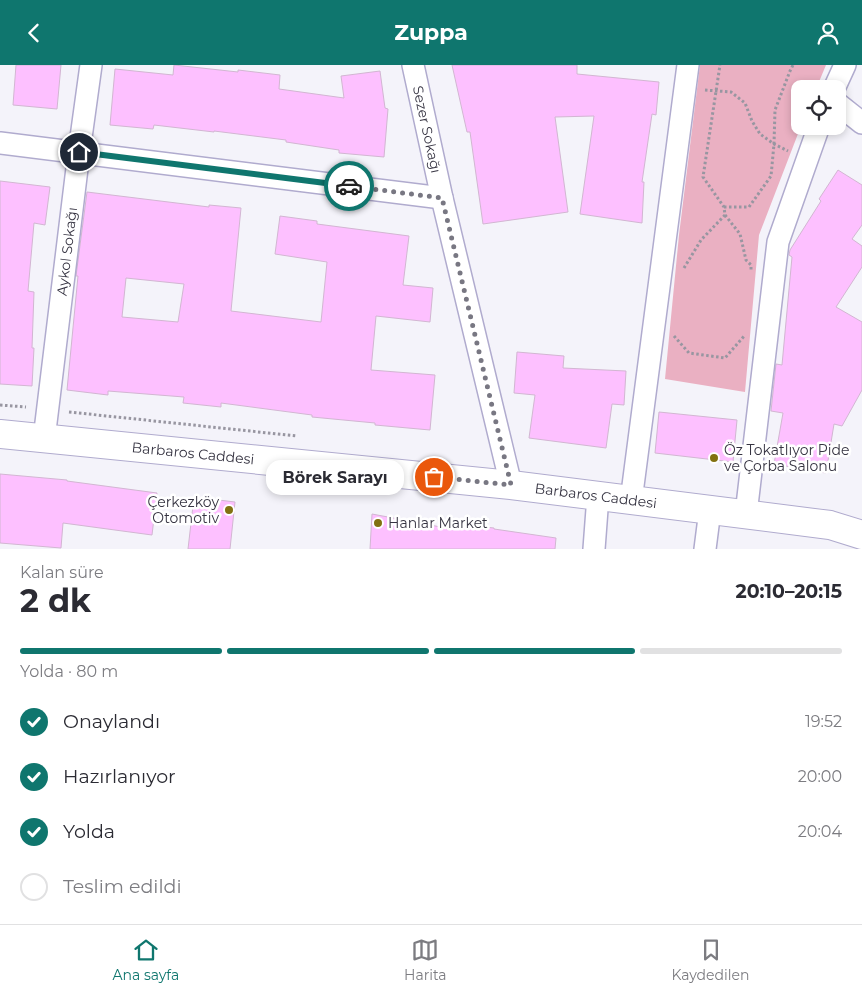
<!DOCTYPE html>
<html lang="tr">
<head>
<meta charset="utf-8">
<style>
	body { margin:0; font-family:Montserrat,sans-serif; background:#f7f7f7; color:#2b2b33; height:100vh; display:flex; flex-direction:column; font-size:19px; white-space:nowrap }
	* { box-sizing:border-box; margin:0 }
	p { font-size:16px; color:#7c7c81 }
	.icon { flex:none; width:28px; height:28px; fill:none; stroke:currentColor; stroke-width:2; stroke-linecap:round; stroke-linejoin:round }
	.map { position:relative; height:484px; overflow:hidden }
	.side { display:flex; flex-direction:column; background:#fff; flex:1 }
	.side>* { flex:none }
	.tools { position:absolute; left:791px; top:15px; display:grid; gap:10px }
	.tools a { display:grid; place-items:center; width:55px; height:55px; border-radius:10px; background:#fff; box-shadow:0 2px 8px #0003; font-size:25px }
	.pin { position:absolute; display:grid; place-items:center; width:42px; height:42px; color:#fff; margin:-21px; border:2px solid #fff; border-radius:50%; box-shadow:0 1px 5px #0007 }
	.courier { position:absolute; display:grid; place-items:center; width:50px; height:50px; margin:-25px; border:4px solid #0f766e; border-radius:50%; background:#fff; color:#222; box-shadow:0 1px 6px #0007 }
	.bubble { position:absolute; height:35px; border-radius:15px; background:#fff; box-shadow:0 2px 8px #0003; font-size:16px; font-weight:700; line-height:35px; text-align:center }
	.overview em { font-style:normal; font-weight:700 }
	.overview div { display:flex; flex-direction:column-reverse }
	.overview { display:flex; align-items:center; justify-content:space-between; height:85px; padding:0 20px }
	h1 { font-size:32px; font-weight:700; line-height:38px }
	.bar { display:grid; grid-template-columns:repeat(4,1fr); gap:8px 5px; align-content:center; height:60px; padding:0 20px }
	.bar i { height:6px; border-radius:4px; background:#e1e1e2 }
	.bar .selected { background:#0f766e }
	.bar p { grid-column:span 4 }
	ol { padding:0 20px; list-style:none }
	li { display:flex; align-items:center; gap:15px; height:55px }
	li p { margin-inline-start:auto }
	li .icon { padding:5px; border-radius:50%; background:#0f766e; color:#fff; stroke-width:4 }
	li:last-child { color:#7c7c81 }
	li i { width:28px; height:28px; border:2px solid #e1e1e2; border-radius:50% }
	header { display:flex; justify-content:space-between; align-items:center; height:65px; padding:0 20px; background:#0f766e; color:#fff; font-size:22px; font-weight:700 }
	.dock { display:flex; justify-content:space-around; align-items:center; height:70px; border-top:1px solid #e1e1e2; background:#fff; font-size:14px; color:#7c7c81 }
	.dock a { display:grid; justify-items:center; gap:2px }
	.dock .selected { color:#0f766e }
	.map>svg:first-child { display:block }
</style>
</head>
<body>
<header><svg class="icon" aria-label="back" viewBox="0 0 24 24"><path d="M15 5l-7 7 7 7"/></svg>Zuppa<svg class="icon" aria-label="person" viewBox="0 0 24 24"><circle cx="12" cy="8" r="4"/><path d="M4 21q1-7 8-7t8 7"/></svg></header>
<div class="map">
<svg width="862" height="484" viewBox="0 0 862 484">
	<rect width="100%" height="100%" fill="#f4f3fa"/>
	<!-- green -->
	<path fill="#eab0c2" d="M700 0H826L816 24H800V61H801L759 170 745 327 665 314 679 170Z"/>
	<!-- building -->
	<g fill="#fdc0ff" stroke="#d2b6d2" fill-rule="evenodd">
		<path d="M16 0H61L57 44 13 40Z"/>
		<path d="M174 0 238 7V5L280 10 279 24 344 33 341 11 380 6 385 43 388 44 384 92 339 88V85L286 77V75L214 66V67L154 60 153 64 110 60 115 4 173 10Z"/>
		<path d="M452 0H577V9L659 17 656 50 652 49 642 117H644L642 158 580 149 594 51 555 52 568 147 483 159 470 67H467Z"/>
		<path d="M838 105 862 120V160L852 174 862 181V202L836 242 862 257V325L842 361 834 359 826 408 774 399 783 348 771 346 776 299 782 300 792 192 789 190 790 185 821 136 819 134Z"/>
		<path d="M0 116 50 122 45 160 34 158 28 226 34 227 32 283H34L32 321 0 319Z"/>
		<path d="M87 127 209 142V140L241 143 231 246 321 257 327 197 275 189 280 151 317 156V159L409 171 403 220 433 223 430 257 376 251 371 305 435 310 430 365 375 360V358L312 352V350L221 338V342L183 338 184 332 108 326V330L67 325 78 211H76ZM126 213 184 219 178 257 122 252Z"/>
		<path d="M517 287 564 291 563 303 626 306 624 340 612 339 606 383 529 373 535 330 514 328Z"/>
		<path d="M659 347 737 355 733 397 655 388Z"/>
		<path d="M0 409 67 415V416L157 428 152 470 63 458 61 483 0 478Z"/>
		<path d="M194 432 235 437 230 484H188Z"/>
		<path d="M372 449 446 463V458L494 463V464L556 473 555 484H370Z"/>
	</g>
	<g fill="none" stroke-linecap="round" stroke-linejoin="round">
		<defs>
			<g id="street">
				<path id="s1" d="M413 0 442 133 511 420"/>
				<path d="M834 24 845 0"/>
				<path d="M838 39 862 58"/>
				<path d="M0 78 442 133"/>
				<path id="s2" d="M44 374 79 87 91 0"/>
				<path d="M631 436 688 0"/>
				<path d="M746 449 778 177 819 61"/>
				<path d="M594 484 598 431"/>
				<path d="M705 484 710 445"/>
			</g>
			<g id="secondary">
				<path id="s3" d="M0 369 511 420 830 460 862 470"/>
			</g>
		</defs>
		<!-- street casing -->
		<use href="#street" stroke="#b0abce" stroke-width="24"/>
		<!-- secondary casing -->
		<use href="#secondary" stroke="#b0abce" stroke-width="30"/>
		<!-- path -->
		<g stroke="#9896a1" stroke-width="3" stroke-dasharray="2.5 2.5" stroke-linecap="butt">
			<path d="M705 25 731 27 745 38 752 56 760 69 774 79 788 86"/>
			<path d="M724 142H749L771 111 774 79 775 45 790 6 793 0"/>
			<path d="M725 150 740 169 746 195 751 200V206"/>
			<path d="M684 203 701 175 725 150 724 142 703 112 720 0"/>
			<path d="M674 271 689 288 725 293 745 270"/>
			<path d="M0 340 26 342"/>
			<path d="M69 347 297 371"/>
		</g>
		<!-- street -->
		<use href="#street" stroke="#fff" stroke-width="21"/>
		<!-- secondary -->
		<use href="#secondary" stroke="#fff" stroke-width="28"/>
	</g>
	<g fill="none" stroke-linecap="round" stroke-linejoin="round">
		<!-- done -->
		<path stroke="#787782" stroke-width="5" stroke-dasharray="0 9" d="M349 121 442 133 511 420 434 412"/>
		<!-- route -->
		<path stroke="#0f766e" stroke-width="6" d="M79 87 349 121"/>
	</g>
	<!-- markers -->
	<g fill="#827111" stroke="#fff" stroke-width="2">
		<circle cx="714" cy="393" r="5"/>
		<circle cx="229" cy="445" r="5"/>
		<circle cx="378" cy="458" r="5"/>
	</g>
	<g text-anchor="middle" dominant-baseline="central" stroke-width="5" stroke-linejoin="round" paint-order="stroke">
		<!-- street labels -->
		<g font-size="14" fill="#363442" stroke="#fff">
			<text stroke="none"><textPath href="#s1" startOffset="66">Sezer Sokağı</textPath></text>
			<text stroke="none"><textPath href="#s2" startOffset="189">Aykol Sokağı</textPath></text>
			<text stroke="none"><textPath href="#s3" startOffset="194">Barbaros Caddesi</textPath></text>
			<text stroke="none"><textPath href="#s3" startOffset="599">Barbaros Caddesi</textPath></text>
		</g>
		<!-- poi labels -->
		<g font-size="14" fill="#363442" stroke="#fff" text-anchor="start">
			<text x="724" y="385">Öz Tokatlıyor Pide<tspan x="724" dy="16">ve Çorba Salonu</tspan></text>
			<text x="219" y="437" text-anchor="end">Çerkezköy<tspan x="219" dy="16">Otomotiv</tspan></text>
			<text x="388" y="458">Hanlar Market</text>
		</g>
	</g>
</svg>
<div class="tools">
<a><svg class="icon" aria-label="locate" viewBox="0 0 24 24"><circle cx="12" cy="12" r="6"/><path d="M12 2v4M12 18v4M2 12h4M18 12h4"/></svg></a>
</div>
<div class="pin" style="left:434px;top:412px;background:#ea580c"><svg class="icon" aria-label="bag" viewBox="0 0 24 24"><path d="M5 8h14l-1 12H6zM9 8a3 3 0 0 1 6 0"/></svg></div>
<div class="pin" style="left:79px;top:87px;background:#1f2937"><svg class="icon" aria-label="home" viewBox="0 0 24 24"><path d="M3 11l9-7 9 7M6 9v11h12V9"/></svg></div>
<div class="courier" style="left:349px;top:121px"><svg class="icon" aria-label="car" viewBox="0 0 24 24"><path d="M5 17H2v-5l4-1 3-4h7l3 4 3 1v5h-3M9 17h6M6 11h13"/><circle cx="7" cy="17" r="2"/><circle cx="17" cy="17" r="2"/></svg></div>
<div class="bubble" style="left:266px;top:395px;width:138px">Börek Sarayı</div>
</div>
<section class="side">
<div class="overview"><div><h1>2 dk</h1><p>Kalan süre</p></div><em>20:10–20:15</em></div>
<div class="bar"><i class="selected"></i><i class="selected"></i><i class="selected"></i><i></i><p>Yolda · 80 m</p></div>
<ol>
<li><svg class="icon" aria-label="check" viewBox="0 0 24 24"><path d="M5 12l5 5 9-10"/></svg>Onaylandı<p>19:52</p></li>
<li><svg class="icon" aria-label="check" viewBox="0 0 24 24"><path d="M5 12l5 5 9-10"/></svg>Hazırlanıyor<p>20:00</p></li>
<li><svg class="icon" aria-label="check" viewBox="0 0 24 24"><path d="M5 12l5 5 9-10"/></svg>Yolda<p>20:04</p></li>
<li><i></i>Teslim edildi</li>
</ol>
</section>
<nav class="dock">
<a class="selected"><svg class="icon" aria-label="home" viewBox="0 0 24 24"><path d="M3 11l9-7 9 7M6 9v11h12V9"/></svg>Ana sayfa</a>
<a><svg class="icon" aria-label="map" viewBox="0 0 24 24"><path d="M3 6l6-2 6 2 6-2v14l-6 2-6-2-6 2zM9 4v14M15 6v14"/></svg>Harita</a>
<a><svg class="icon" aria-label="saved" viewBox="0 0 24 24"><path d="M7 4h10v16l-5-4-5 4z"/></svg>Kaydedilen</a>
</nav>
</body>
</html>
